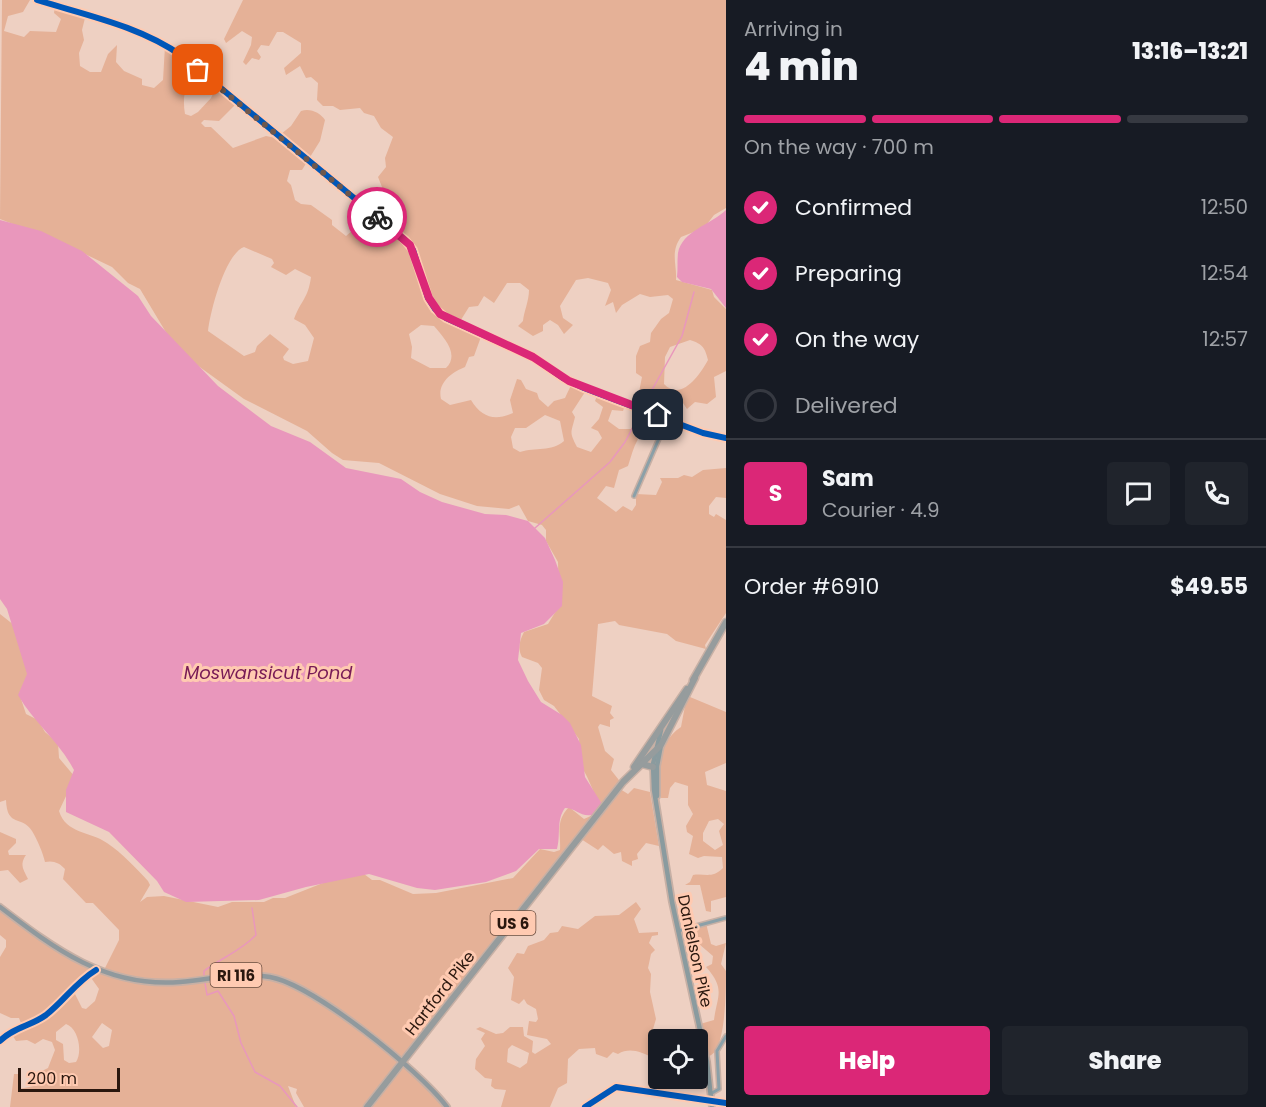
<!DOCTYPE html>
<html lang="en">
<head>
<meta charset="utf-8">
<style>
	body { margin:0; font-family:Poppins,sans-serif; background:#20242c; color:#f1f3f6; height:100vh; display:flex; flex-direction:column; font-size:22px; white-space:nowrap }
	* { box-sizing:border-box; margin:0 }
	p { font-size:20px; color:#9ea1a6 }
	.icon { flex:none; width:33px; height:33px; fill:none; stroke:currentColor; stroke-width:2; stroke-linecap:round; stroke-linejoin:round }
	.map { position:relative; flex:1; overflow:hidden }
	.panel { display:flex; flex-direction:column; background:#171b24; width:540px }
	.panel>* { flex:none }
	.tools { position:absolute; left:648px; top:1029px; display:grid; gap:12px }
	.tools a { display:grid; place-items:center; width:60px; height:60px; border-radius:6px; background:#171b24; box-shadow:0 3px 9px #0003; font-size:30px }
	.scale { position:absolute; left:18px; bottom:15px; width:102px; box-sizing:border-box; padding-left:6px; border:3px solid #2a170e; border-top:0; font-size:16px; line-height:21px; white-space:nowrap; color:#2a170e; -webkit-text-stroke:4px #ffcab1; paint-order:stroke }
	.pin { position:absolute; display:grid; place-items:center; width:51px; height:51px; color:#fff; margin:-26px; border-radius:12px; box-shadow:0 3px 9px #0006 }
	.courier { position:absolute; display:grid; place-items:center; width:60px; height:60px; margin:-30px; border:4px solid #db2777; border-radius:50%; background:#fff; color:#222; box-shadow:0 2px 8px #0007 }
	.head em { font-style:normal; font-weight:800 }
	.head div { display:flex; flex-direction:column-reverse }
	.head { display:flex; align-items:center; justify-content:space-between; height:102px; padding:0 18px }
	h1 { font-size:39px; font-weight:800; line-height:45px }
	.bar { display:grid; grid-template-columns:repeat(4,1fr); gap:9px 6px; align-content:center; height:72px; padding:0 18px }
	.bar i { height:8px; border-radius:4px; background:#363941 }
	.bar .selected { background:#db2777 }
	.bar p { grid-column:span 4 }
	.line { display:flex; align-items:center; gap:15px; padding:0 18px; border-top:2px solid #363941 }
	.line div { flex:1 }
	.round { display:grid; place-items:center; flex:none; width:63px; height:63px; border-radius:6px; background:#20242c }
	ol { padding:0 18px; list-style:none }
	li { display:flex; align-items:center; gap:18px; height:66px }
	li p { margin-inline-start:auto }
	li .icon { padding:6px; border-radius:50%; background:#db2777; color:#fff; stroke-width:4 }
	li:last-child { color:#9ea1a6 }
	li i { width:33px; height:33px; border:3px solid #363941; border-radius:50% }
	.button { display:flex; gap:12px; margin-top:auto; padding:12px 18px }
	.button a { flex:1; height:69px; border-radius:6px; background:#db2777; color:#fff; font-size:24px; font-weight:800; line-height:69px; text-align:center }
	.button a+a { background:#20242c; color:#f1f3f6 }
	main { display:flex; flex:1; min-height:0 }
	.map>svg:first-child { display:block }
</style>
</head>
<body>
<main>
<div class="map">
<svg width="726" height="1107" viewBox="0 0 726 1107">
	<rect width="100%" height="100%" fill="#eed0c2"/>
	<!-- green -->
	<g fill="#e5b197" fill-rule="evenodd">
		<path d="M2 0H30L23 12 8 16 4 31 24 37 30 31 56 32 61 19 54 13 55 5 86 14 82 30 84 40 79 53 80 66 90 72H101L108 54 117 45 116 62 124 71 142 79V85L154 88 163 80 165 46 199 70C185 80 182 97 185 114L191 116 198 112 211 98 217 85 238 102 219 121 204 120 201 123 205 127H211L233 148 266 136 276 138 291 126 301 111C311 108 320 113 325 120L320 141 302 170H290L287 181 291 185 295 200 301 204 311 205 332 220V225L346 236 353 230 351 216 361 204 388 225 394 217V202L391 196 384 192 378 177 386 167 385 158 393 137 381 128 374 116 364 113 360 108 340 110 333 106H323L317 100 318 83 311 77 306 78 300 66 286 75 284 68 301 53V43L283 32H277L269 46 261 45 257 51 261 57 259 60 252 58 246 65 243 62 251 45 252 37 242 31 226 43 224 39 243 0H726V208L714 215 704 228 681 237C670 252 677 264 676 280L712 290 714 297 726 309V371L714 377 716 397 707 404 695 402 687 409 681 400 676 398 668 408 667 418 646 410 633 434 638 439C633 448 631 457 628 466L619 470 614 488 606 486 597 498 616 512 623 506 632 511 636 505V494L656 495 662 482 660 478H678L684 475 692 477 703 470 726 468V498L716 497 709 506V514L714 517 716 514 726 520V613L705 645 706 649 676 641 667 634 619 625 615 621 598 624 592 696 612 706 610 713 614 718 610 720V727L600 724 598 727 605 751 614 759 611 770 622 784 620 789 628 794 634 788 650 792 659 846 646 843 637 854 638 859 632 861V866L622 861 621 852 614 854 603 845 598 850 581 839 403 1063 447 1107H304L296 1093 297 1089 288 1086 296 1107H10L14 1074H20L19 1089 44 1084V1076L40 1072 48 1068 55 1050 52 1042 43 1039 35 1044 27 1040 16 1041 11 1033 22 1026 19 1018H11L0 1013V957L6 947V940L0 935V907L63 954 103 972 119 940V930L93 903H86L63 879 65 869C60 863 53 860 45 862 43 853 37 839 32 831 22 815 7 828 6 800L0 802V614L24 633 29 653 27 683 19 693 26 714 38 720 45 732 58 743 59 758 75 777 59 811C66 834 90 831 107 843 122 853 136 868 148 881L150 885 140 902 147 897 164 896 218 907 232 902H264L273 898H285L328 881 364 874 372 880H380L413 894 436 893 513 878 540 849 554 852 560 850C561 832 555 822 569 807L584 819 595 814 600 804C593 793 587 772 580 766L579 739 554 706 544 700 539 690 542 668 538 663 522 657C517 648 520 640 524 632L548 624 559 606 558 562 546 541V530L542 525 528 521 519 505 509 509 477 506 440 494 379 463 343 460 332 453 307 431 244 399 190 360 167 334 140 289 128 283 112 267 64 244 0 219ZM244 247 272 259 274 263 271 267 286 275 295 269 311 277C308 299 301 300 294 319L305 325 314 338 308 361 293 364 284 360 283 357 289 349 270 334 257 346 255 352 244 356 208 331C210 312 225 254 244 247ZM588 278 608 283 611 290 605 306 613 302 616 313 622 305 640 294 650 297 668 295 673 299 669 313 661 319 651 333 650 342 640 346 636 356V373L642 377 639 392 634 394 631 404 639 408 632 418 634 423 631 429H619L608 421 612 410 623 411 626 403 598 393 595 401 603 407 599 419 591 428 598 431 602 438 591 452 577 447C569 431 571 434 575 417L572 412 587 389 572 383 565 398 554 401 548 407 539 399 537 393 526 389 521 380 517 379 510 400 513 413C495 421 482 418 471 400L450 405 441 399C437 383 452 372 465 367L469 357 474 356 482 334 459 323 469 307 478 306 484 296 494 303 507 283H520L529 290C529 301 524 311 523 321L518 326 533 336 543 331V325L550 320 558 325 564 334 573 325 563 318 560 306 576 280ZM421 325 434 326C444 338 460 354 446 368H430L411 358 412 347 409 334ZM690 340C703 344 705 348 708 360 700 375 681 402 664 384L665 357 670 347ZM545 415 560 421 564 441C551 452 536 447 520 452L513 448 511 437 515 428H526ZM89 975 99 989 95 1001 86 1009 82 1008 72 988ZM102 1023 112 1030 109 1046 103 1048 92 1037ZM66 1024C78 1028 83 1051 76 1062L69 1063 64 1060 63 1044 56 1040V1032Z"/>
		<path d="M690 697 726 712V763L705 772 707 785 726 791V897L711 901V912L706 911 700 885H685L690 882 693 875C705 873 712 879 723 868L722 857 704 856 698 858 689 854 693 836 687 832 686 826 693 814 688 805V786L675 782 670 788 668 798H661C658 772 657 743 681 727L685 706ZM718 819 724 824 719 831 723 845 715 850 703 841V833L709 821Z"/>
		<path d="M0 832 16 839V843L8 851 9 855H26C19 865 24 870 28 879L20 883 8 870 0 871Z"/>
		<path d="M636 902 641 909 634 919 639 933 658 932V935L652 936 649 943 655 950 651 954 648 968 651 974 650 992 656 1019 653 1029 658 1054 653 1058C641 1052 630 1047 618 1054L613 1052 607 1058 596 1054 595 1048 579 1049 568 1059 567 1083 558 1088 550 1107H501L506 1090 495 1089 491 1086 492 1079 485 1078 475 1069 476 1059 485 1046 481 1039 485 1033 476 1029 480 1027 496 1034 503 1033 510 1027H523L524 1036 533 1041 532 1052 535 1054 551 1044 547 1039 527 1035 529 1021 536 1022 538 1019 536 1009 527 1004 524 999 519 1004 511 1000 514 977 508 968 517 953 524 954 528 946 544 940 550 933 558 932 562 926 578 929 595 916 619 915ZM512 1045 529 1053 527 1063 520 1068 507 1062 508 1049Z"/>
		<path d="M706 923 711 944 716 946 726 943 721 964 726 971C726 990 726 1057 707 1056L700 1024 714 1020C717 996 726 989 706 967L712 964 713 956 699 944 695 926Z"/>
	</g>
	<!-- water -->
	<g fill="#e997bc">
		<path d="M726 210V308L711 289 682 282 677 277C678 269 677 261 678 253 682 231 710 225 726 210Z"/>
		<path d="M0 220 41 231 82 251 138 296 151 316 218 386 271 426 310 442 346 468 401 479 420 492 442 502 485 514 506 515 528 521 545 538 555 560 563 582 562 606 544 624 521 633 518 660 528 681 541 702 562 715 570 723 581 745 585 777 602 804 592 815C580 817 576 808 565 808 556 820 561 835 557 849H539L516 871 486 882 435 890 417 888 369 874 306 887 259 900 186 902 164 892 157 881 109 832 66 812V790L74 770C58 740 35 724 18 695L27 674 7 609 0 599Z"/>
	</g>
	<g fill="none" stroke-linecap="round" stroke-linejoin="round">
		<!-- stream -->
		<g stroke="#e997bc" stroke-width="1.5">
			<path d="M643 406 682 336 694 292"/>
			<path d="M535 528 610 462 625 442 641 412"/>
			<path d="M204 975V971C221 958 241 951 256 935L252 908"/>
			<path d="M205 983 207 995 218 991 234 1016 241 1043 255 1072 280 1086 297 1107"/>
		</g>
		<defs>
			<g id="street">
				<path d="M634 496 667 420"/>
				<path d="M678 931 726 918"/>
				<path d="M0 1041C14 1027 31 1026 46 1015 64 1001 76 982 96 970"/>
				<path d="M712 1093 719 1089 717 1051 726 1036"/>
				<path d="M585 1107 616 1087 726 1103"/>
			</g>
			<g id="secondary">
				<path d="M37 0C85 15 140 26 182 56L405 240 413 250 428 298 435 309 446 318 533 357 563 378 584 388 703 433 726 438"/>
				<path d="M661 730 653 764 654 790 672 902 707 1062 712 1107"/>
				<path d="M657 796V766L661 745"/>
			</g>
			<path id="primary" d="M0 907C55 949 106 988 180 982 211 980 238 971 270 977 314 985 419 1070 447 1107"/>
			<g id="highway">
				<path d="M693 680 726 622"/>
				<path d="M642 764 653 767"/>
				<path d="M634 767 687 689"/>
				<path d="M367 1107 623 782 661 745 695 678"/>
			</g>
		</defs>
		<!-- street casing -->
		<use href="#street" stroke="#c7b0a5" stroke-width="6"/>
		<!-- secondary casing -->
		<use href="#secondary" stroke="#c7b0a5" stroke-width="8"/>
		<!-- primary casing -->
		<use href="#primary" stroke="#c7b0a5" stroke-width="8"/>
		<!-- highway casing -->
		<use href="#highway" stroke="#c7b0a5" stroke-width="9"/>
		<!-- street -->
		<use href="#street" stroke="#8ba0a8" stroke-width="3"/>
		<!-- secondary -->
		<use href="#secondary" stroke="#8a9b9f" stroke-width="4.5"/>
		<!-- primary -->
		<use href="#primary" stroke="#90999d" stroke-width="4.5"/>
		<!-- highway -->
		<use href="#highway" stroke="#969c9d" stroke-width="6"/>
		<defs>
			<g id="cycleway">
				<path d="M37 0C85 15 140 26 182 56L405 240 413 250 428 298 435 309 446 318 533 357 563 378 584 388 703 433 726 438"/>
				<path d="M0 1041C14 1027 31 1026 46 1015 64 1001 76 982 96 970"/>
				<path d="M585 1107 616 1087 726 1103"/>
			</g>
		</defs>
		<!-- cycleway casing -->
		<use href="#cycleway" stroke="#ffcab1" stroke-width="10"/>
		<!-- cycleway -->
		<use href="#cycleway" stroke="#0057b8" stroke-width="6"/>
	</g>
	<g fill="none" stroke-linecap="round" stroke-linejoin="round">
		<!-- done -->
		<path stroke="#6f584d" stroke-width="6" stroke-dasharray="0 10.8" d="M198 70 377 217"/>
		<!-- route -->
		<path stroke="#db2777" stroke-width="8" d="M377 217 410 245 429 298 440 314 533 357 569 381 658 415"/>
	</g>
	<g text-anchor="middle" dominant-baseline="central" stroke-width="6" stroke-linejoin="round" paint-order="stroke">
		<!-- shield labels -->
		<g fill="#ffcab1" stroke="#6a4d3f" stroke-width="1.5">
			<rect x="490.5" y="911" width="45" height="24" rx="4.5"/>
			<rect x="210.5" y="963" width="51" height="24" rx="4.5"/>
		</g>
		<g font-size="15" font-weight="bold" fill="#2a170e">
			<text x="513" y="923">US 6</text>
			<text x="236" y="975">RI 116</text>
		</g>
		<!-- street labels -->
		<g font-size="16" fill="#2a170e" stroke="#ffcab1">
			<text transform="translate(695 951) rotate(78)">Danielson Pike</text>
			<text transform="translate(440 993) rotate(-52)">Hartford Pike</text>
		</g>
		<!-- water labels -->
		<g font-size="18" font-style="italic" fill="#781a56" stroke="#ffcab1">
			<text x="268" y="672">Moswansicut Pond</text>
		</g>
	</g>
</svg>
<div class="tools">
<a><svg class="icon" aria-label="locate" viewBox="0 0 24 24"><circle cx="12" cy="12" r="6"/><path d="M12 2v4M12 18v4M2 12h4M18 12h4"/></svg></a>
</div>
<div class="scale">200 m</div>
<div class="pin" style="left:198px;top:70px;background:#ea580c"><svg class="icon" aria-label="bag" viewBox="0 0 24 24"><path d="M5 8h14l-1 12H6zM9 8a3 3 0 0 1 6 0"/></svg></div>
<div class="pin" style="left:658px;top:415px;background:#1f2937"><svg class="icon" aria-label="home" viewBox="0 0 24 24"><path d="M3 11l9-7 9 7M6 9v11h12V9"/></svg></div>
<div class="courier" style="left:377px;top:217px"><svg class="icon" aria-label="bike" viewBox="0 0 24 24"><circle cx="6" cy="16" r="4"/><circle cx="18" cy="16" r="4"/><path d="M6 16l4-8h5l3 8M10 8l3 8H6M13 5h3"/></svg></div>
</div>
<section class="panel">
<div class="head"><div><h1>4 min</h1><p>Arriving in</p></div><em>13:16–13:21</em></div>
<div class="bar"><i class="selected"></i><i class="selected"></i><i class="selected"></i><i></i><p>On the way · 700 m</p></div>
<ol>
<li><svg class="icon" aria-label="check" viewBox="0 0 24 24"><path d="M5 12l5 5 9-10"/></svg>Confirmed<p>12:50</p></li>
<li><svg class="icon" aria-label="check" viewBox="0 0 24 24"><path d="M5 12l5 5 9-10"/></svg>Preparing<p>12:54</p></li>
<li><svg class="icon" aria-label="check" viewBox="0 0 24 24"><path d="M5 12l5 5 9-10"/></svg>On the way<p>12:57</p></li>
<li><i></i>Delivered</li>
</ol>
<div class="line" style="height:108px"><b class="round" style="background:#db2777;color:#fff">S</b><div><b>Sam</b><p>Courier · 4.9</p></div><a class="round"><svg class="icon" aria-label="chat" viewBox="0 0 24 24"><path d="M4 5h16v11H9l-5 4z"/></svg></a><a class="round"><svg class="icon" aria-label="phone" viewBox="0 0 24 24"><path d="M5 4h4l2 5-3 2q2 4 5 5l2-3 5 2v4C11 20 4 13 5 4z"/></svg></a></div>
<div class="line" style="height:78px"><div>Order #6910</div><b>$49.55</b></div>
<div class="button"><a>Help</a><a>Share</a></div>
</section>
</main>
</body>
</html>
